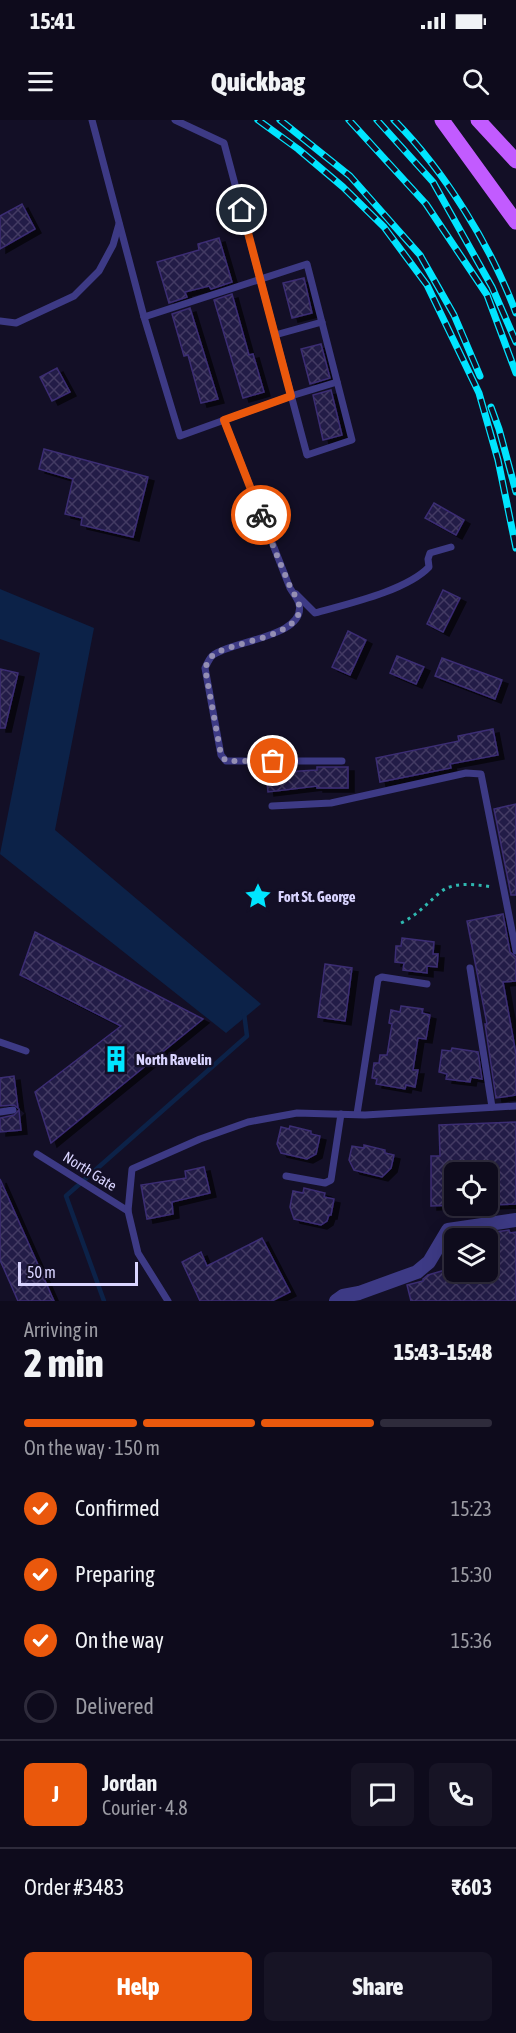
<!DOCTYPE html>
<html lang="en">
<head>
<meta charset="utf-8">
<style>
	body { margin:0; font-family:"Asap Condensed",sans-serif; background:#171425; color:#f1f3f6; height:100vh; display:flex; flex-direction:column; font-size:22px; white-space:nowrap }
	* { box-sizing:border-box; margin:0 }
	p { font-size:20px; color:#9b9ba3 }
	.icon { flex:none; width:33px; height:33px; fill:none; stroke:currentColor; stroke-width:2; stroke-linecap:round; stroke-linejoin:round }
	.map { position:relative; height:1181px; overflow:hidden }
	.panel { display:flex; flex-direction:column; background:#0e0b1c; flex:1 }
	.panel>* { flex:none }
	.controls { position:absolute; left:444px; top:1042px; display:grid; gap:12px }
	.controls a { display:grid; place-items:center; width:54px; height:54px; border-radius:9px; background:#0e0b1c; box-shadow:0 6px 24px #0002,0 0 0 2px #2e2b3b; font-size:30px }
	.scale { position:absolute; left:18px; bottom:15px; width:120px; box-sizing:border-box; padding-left:6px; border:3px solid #d9d4ff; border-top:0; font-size:16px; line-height:21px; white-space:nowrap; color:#d9d4ff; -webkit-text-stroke:4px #130f26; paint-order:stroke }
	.pin { position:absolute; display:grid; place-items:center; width:51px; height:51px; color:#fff; margin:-26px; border:3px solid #fff; border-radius:50%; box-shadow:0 2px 6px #0007 }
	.courier { position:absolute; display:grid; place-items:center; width:60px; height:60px; margin:-30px; border:4px solid #ea580c; border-radius:50%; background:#fff; color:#222; box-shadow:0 2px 8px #0007 }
	.overview em { font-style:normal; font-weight:800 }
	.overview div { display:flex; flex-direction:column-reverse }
	.overview { display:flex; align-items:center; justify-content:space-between; height:102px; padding:0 24px }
	h1 { font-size:39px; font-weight:800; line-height:45px }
	.bar { display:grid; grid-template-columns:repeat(4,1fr); gap:9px 6px; align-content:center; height:72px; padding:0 24px }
	.bar i { height:8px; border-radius:4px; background:#2e2b3b }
	.bar .selected { background:#ea580c }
	.bar p { grid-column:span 4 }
	.line { display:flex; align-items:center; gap:15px; padding:0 24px; border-top:2px solid #2e2b3b }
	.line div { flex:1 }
	.round { display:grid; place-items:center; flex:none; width:63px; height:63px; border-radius:9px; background:#171425 }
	ol { padding:0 24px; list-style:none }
	li { display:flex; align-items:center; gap:18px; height:66px }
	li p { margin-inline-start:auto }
	li .icon { padding:6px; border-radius:50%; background:#ea580c; color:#fff; stroke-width:4 }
	li:last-child { color:#9b9ba3 }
	li i { width:33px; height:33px; border:3px solid #2e2b3b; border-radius:50% }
	.button { display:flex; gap:12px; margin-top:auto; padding:12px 24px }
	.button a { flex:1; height:69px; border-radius:9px; background:#ea580c; color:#fff; font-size:24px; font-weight:800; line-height:69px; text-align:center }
	.button a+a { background:#171425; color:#f1f3f6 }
	.status { display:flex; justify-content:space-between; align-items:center; height:42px; padding:0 30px; background:#0e0b1c; direction:ltr }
	.status svg { height:16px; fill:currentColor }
	header { display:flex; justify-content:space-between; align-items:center; height:78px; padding:0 24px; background:#0e0b1c; font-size:27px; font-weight:800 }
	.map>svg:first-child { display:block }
</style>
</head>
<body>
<div class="status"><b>15:41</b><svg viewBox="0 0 49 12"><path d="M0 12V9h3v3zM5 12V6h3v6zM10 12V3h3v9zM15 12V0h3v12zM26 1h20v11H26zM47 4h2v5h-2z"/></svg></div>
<header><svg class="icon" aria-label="menu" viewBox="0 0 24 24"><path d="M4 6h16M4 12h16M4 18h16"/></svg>Quickbag<svg class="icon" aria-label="search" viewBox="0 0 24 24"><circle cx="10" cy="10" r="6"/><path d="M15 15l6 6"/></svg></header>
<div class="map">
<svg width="516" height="1181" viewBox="0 0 516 1181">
	<defs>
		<pattern id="building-cross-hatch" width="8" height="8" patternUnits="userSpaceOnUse" patternTransform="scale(1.5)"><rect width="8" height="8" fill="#241b47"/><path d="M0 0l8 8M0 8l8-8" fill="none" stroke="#433b63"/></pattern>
		<filter id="shadow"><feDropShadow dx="6" dy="4" stdDeviation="0" flood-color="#0009"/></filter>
	</defs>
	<rect width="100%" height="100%" fill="#130f26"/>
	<!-- water -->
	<path fill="#0c2248" d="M0 469 94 508 55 710 261 884 226 913 0 734 40 533 0 519Z"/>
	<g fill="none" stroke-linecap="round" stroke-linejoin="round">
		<!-- stream -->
		<path stroke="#0c2248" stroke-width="4.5" d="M104 1181 66 1076 247 916 244 893"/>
	</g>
	<!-- building -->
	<g fill="url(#building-cross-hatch)" stroke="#3b2d73" stroke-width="1.5" filter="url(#shadow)">
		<path d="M22 84 35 109 0 129V96Z"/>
		<path d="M219 118 232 162 211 169 209 166 185 172 187 177 169 183 157 142 199 130 198 124Z"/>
		<path d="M304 158 312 193 292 198 283 163Z"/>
		<path d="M232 174 249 235 253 234 264 272 243 278 214 180Z"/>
		<path d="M190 188 218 279 201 283 188 235 184 236 172 194Z"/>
		<path d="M321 224 330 258 310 264 301 229Z"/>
		<path d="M57 248 70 272 52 281 40 257Z"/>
		<path d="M331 270 342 315 323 320 313 275Z"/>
		<path d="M44 329 148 357 133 417 81 405 82 398 65 394 73 359 39 349Z"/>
		<path d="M434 383 464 400 456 415 425 398Z"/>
		<path d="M443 470 460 478 443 512 427 504Z"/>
		<path d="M348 511 366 520 350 555 332 547Z"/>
		<path d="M397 536 424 547 416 564 390 553Z"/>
		<path d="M442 538 502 560 495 579 435 556Z"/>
		<path d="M0 549 18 553 5 608H0Z"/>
		<path d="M493 609 498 635 450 644 451 648 380 662 376 638 459 621 458 616Z"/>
		<path d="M317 647H348V668H317V666L268 672 266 653 317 650Z"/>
		<path d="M516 684V775H511L494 689Z"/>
		<path d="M503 794 510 832 516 837V861L503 862 516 934V975L496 978 485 904H487L467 801Z"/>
		<path d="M35 812 203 899 51 1023 35 972 121 906 20 855Z"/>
		<path d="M402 818 434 822 433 834H438L437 847 427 846V853L403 850 404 843 395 842 396 826H401Z"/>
		<path d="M325 844 352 848 345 901 318 897Z"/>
		<path d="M401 886 423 889 422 893 430 895 426 919 418 918 413 950H418L415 967 406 965 405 969 376 964 377 959 372 958 374 943H379L380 935H387L392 904 389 903 391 890 400 892Z"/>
		<path d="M452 928 478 932 482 959 471 957 470 962 446 959 447 954 439 952 442 930 451 931Z"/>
		<path d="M14 956 18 988 14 985 0 986V958Z"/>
		<path d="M19 990 21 1010 0 1012V998L14 995Z"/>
		<path d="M516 1002V1084L488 1085V1053H454V1085L431 1086V1036H440L439 1005Z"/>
		<path d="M290 1006 311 1011V1014L320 1016 316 1034 307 1039 281 1033 277 1024 281 1007 289 1009Z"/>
		<path d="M364 1025 385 1030V1033L394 1035 391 1048 382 1057 354 1050 349 1040 352 1026 364 1028Z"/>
		<path d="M204 1047 210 1073 172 1082 173 1094 147 1099 141 1065 186 1058 185 1051Z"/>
		<path d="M0 1059 54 1181H18L0 1140Z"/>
		<path d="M304 1068 325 1073 324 1077 334 1079 331 1095H329L327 1101 321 1105 294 1099 290 1087 293 1071 303 1073Z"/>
		<path d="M509 1110 510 1113 516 1112V1181H411L407 1165 423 1161V1159L428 1155 445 1150V1153L488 1152V1113Z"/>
		<path d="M262 1118 290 1172 272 1181H200L182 1142 201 1132 207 1146Z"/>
	</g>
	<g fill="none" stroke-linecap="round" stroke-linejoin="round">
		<!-- path -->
		<path stroke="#2fb8b0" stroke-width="3" stroke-dasharray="3 4.5" stroke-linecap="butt" d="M401 803C418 795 428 782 442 771 455 761 479 765 493 767"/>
		<!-- lane -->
		<g stroke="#3d3a85" stroke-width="7">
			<path d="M92 0 144 197 180 316 291 276 337 262"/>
			<path d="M144 197 307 144 352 320 307 335 224 23 175 0"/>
			<path d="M0 201 16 203 74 176 99 151 113 125 119 104"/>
			<path d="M275 215 322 202"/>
			<path d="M224 300 290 468C293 473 298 479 299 484 307 517 229 521 212 536 209 539 207 544 205 548L221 635 226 641H342"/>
			<path d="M296 474 315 493C347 484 406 471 429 447L428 439 430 433 451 427"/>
			<path d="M272 686 331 683 466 653 481 654 516 831"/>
			<path d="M470 848 492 987"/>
			<path d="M0 922 26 931"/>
			<path d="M0 992 13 990"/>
			<path d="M357 994 378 859 382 857 427 864"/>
			<path d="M37 1034 128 1091"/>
			<path d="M286 1056 325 1063 331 1060 341 994"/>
			<path d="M168 1181 138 1133 128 1091 132 1049 200 1019 248 1002 297 993 365 995 516 986"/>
		</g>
		<!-- street -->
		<path stroke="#3d3a85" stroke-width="14" d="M336 1181 343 1176 359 1173 417 1152 429 1142 448 1110 516 1100"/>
		<!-- primary -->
		<g stroke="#c25bff" stroke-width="15">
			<path d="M442 0 516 102"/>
			<path d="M478 0 516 41"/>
		</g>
		<defs>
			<g id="rail">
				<path d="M258 0 298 29 343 67 384 107 427 165 479 273 498 340 516 428"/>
				<path d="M280 0 350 56 420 135 454 195 480 256"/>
				<path d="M349 0 426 84 487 175 516 253"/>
				<path d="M377 0 433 62 492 167 516 222"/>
				<path d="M394 0C444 50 491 126 516 193"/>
				<path d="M491 287 499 309 516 372"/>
			</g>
		</defs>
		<!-- rail casing -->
		<use href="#rail" stroke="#00e5ff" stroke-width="7"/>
		<!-- rail -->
		<use href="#rail" stroke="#130f26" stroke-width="4.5" stroke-dasharray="14" stroke-linecap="butt"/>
	</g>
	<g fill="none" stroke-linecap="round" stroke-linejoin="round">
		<!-- done -->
		<path stroke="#948fb3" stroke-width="6" stroke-dasharray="0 10.8" d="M261 395C270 418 279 441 289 464 291 471 298 478 299 485 305 518 229 521 212 536 209 539 207 544 205 548L221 635 226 641H273"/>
		<!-- route -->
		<path stroke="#ea580c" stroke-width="8" d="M242 90 291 276 224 300 261 395"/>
	</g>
	<!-- icons -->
	<defs>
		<symbol id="sight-bare" viewBox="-9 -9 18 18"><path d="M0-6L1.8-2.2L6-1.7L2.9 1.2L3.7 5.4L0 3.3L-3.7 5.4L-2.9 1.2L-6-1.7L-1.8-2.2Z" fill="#00e5ff" stroke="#130f26" stroke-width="2.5" paint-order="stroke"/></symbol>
		<symbol id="building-bare" viewBox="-9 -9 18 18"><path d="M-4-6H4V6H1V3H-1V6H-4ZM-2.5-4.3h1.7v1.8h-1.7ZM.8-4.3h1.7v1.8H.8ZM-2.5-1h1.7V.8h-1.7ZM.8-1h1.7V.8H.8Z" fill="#00e5ff" stroke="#130f26" stroke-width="2.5" paint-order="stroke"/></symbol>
	</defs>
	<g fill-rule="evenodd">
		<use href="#sight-bare" x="239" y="757" width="38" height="38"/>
		<use href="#building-bare" x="97" y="920" width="38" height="38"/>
	</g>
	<g text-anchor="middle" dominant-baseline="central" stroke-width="5" stroke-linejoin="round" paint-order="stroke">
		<!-- poi labels -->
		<g font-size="15" font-weight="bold" fill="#d9d4ff" stroke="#130f26" text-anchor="start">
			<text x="278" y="776">Fort St. George</text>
			<text x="136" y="939">North Ravelin</text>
		</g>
		<!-- street labels -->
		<g font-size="15" fill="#d9d4ff" stroke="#130f26">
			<text transform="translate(90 1051) rotate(32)">North Gate</text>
		</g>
	</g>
</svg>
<div class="controls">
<a><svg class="icon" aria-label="locate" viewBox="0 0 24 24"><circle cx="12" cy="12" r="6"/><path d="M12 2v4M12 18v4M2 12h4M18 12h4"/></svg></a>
<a><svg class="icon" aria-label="layers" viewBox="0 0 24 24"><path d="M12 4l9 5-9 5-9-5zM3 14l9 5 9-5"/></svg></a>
</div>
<div class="scale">50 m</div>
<div class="pin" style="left:273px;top:641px;background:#ea580c"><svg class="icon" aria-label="bag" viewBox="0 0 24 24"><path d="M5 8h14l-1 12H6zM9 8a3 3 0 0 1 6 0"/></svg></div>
<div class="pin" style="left:242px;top:90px;background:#1f2937"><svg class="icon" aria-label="home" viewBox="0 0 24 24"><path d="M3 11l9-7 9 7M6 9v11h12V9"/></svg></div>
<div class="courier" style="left:261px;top:395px"><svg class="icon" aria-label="bike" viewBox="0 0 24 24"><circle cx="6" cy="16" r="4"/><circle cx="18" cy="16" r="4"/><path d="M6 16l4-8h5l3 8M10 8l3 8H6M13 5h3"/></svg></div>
</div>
<section class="panel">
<div class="overview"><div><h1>2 min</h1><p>Arriving in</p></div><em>15:43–15:48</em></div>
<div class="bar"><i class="selected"></i><i class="selected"></i><i class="selected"></i><i></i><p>On the way · 150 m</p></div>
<ol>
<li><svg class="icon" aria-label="check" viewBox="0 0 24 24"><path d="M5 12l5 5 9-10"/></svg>Confirmed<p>15:23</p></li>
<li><svg class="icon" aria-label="check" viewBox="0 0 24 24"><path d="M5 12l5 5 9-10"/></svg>Preparing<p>15:30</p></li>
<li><svg class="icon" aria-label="check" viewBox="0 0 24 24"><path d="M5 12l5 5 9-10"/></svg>On the way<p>15:36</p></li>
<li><i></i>Delivered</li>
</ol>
<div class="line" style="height:108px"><b class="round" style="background:#ea580c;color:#fff">J</b><div><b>Jordan</b><p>Courier · 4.8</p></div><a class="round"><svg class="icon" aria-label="chat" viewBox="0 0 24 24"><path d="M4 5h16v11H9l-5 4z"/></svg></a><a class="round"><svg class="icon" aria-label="phone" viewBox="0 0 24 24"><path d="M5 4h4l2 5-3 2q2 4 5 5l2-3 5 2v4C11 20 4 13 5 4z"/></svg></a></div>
<div class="line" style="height:78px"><div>Order #3483</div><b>₹603</b></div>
<div class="button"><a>Help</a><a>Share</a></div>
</section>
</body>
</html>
